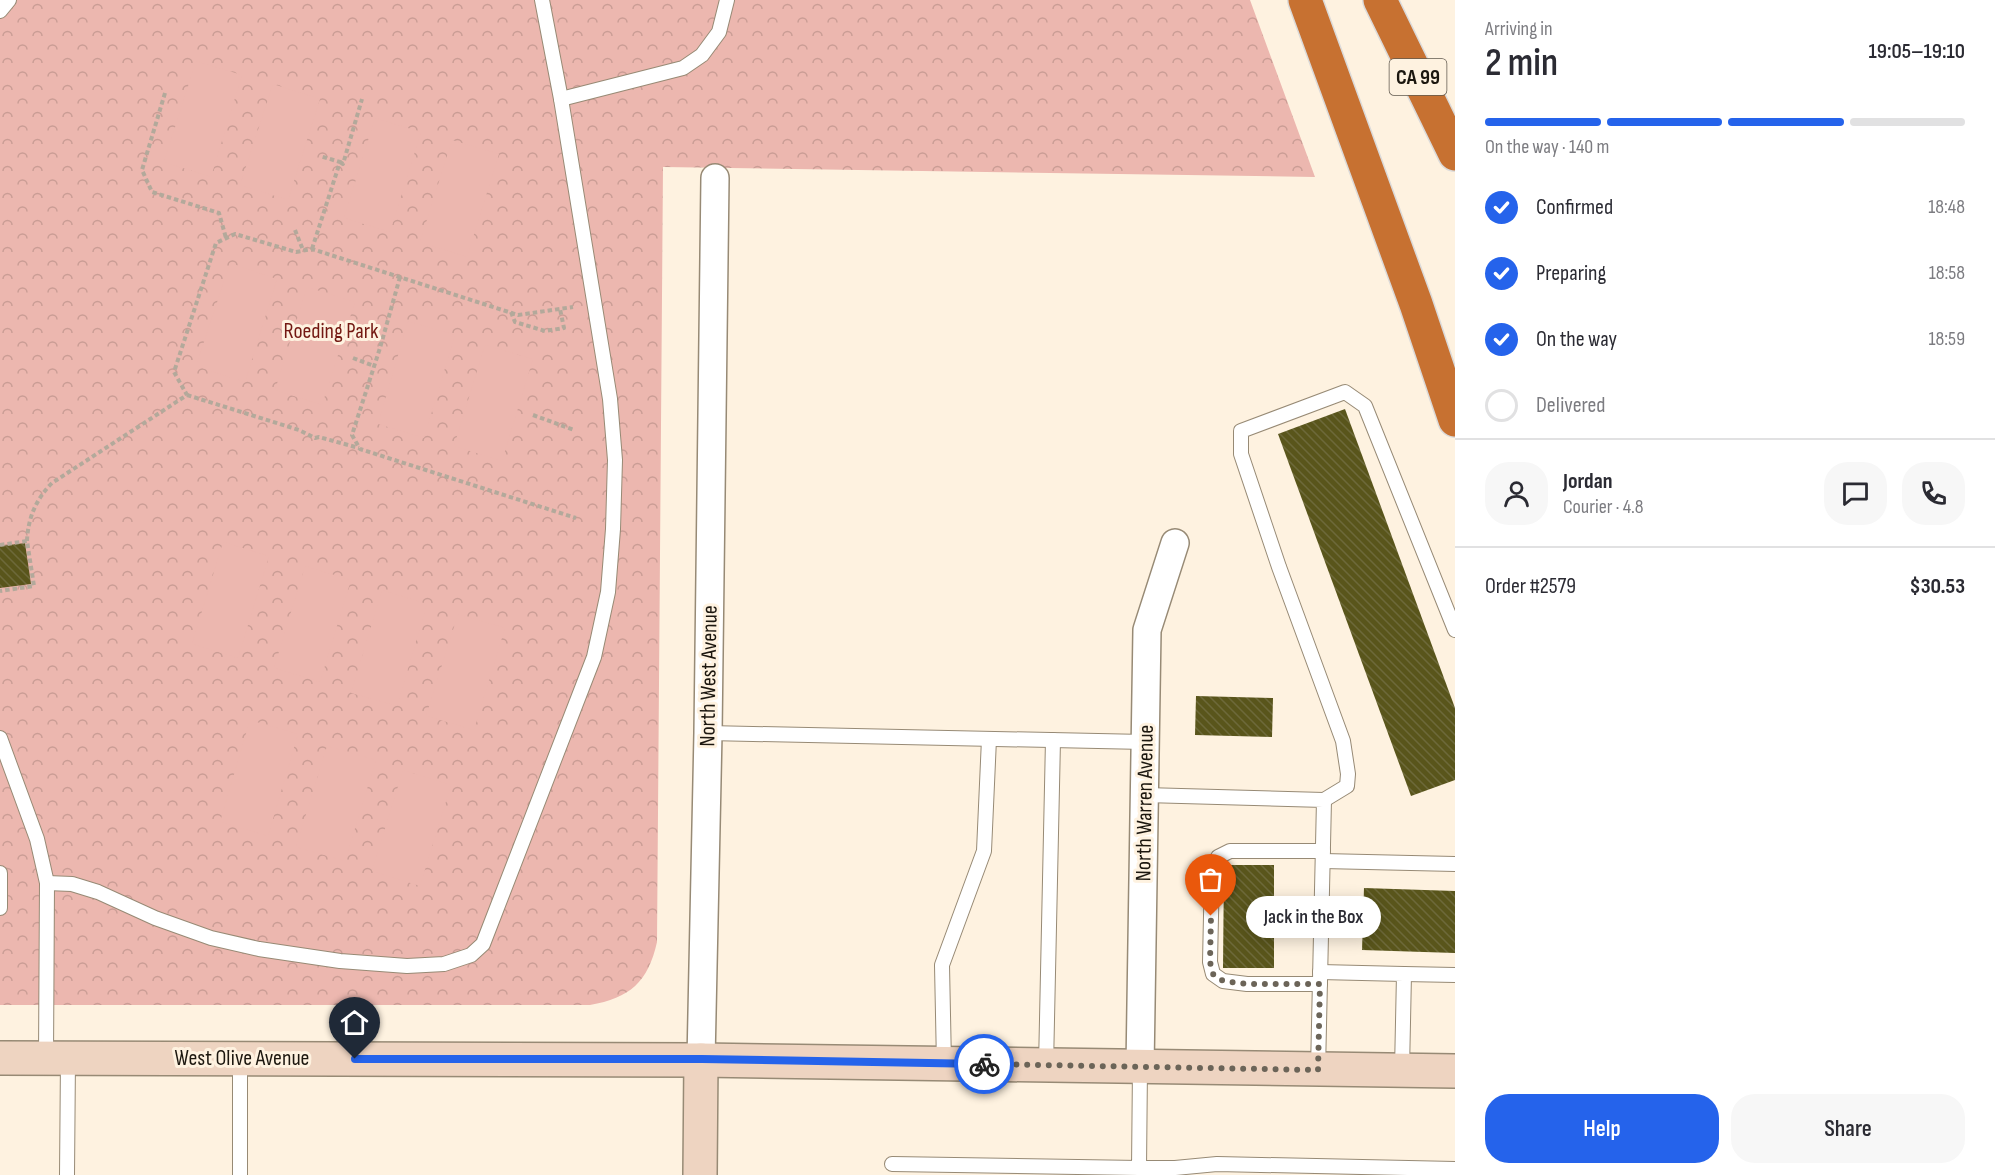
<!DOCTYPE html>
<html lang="en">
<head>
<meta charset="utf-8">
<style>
	body { margin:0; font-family:"Sofia Sans Condensed",sans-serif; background:#f7f7f7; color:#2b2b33; height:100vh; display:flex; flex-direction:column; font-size:22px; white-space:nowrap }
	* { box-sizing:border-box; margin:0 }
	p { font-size:20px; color:#7c7c81 }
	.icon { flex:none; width:33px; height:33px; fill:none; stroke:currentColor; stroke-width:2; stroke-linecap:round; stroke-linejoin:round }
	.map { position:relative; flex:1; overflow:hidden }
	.sheet { display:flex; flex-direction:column; background:#fff; width:540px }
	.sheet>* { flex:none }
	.pin { position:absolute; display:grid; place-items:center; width:51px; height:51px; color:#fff; margin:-62px -26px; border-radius:50% 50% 50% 0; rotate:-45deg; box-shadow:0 0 6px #0007 }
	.pin .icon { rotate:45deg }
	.courier { position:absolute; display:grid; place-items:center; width:60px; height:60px; margin:-30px; border:4px solid #2563eb; border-radius:50%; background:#fff; color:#222; box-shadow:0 2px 8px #0007 }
	.bubble { position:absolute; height:42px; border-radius:21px; background:#fff; box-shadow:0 3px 15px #0003; font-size:20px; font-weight:600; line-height:42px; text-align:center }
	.overview em { font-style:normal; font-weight:600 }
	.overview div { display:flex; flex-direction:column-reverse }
	.overview { display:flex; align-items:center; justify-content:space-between; height:102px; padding:0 30px }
	h1 { font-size:39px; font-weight:600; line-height:45px }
	.bar { display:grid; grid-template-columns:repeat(4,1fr); gap:9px 6px; align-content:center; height:72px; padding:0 30px }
	.bar i { height:8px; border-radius:4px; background:#e1e1e2 }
	.bar .selected { background:#2563eb }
	.bar p { grid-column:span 4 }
	.line { display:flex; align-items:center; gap:15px; padding:0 30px; border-top:2px solid #e1e1e2 }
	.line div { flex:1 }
	.round { display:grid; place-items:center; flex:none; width:63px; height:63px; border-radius:24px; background:#f7f7f7 }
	ol { padding:0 30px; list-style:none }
	li { display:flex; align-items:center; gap:18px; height:66px }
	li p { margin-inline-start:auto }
	li .icon { padding:6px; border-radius:50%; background:#2563eb; color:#fff; stroke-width:4 }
	li:last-child { color:#7c7c81 }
	li i { width:33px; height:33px; border:3px solid #e1e1e2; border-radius:50% }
	.primary-button { display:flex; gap:12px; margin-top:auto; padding:12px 30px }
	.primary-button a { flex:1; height:69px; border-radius:24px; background:#2563eb; color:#fff; font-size:24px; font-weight:600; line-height:69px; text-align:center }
	.primary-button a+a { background:#f7f7f7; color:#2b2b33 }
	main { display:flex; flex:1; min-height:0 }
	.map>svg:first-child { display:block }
</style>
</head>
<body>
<main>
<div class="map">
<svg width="1455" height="1175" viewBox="0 0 1455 1175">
	<defs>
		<pattern id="forest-crowns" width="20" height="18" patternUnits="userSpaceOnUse" patternTransform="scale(1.5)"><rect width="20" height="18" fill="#ecb7af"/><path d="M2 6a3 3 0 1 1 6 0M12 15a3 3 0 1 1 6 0" fill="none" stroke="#ca9d95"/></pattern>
		<pattern id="building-back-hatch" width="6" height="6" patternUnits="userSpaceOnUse" patternTransform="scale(1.5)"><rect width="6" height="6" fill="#59551b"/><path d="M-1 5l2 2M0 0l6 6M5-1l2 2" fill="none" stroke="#6d693a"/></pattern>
	</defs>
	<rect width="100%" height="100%" fill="#fef2e0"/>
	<!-- forest -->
	<path fill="url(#forest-crowns)" d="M0 0H1250L1315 177 663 167 657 942C648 982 630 998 590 1005H0Z"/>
	<!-- pitch -->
	<g fill="#ecb7af">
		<path d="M196 61 242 75 211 177 164 162Z"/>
		<path d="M273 84 320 99 288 200 240 185Z"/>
		<path d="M375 118 421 132 390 232 344 218Z"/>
		<path d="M452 140 499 154 467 257 420 242Z"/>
		<path d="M230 263 277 279 245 382 196 366Z"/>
		<path d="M307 287 355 302 322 405 275 390Z"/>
		<path d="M408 321 455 335 424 438 378 424Z"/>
		<path d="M485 345 533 359 502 461 454 446Z"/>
		<path d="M223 542 269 556 238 658 192 644Z"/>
		<path d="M305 566 351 580 320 682 274 668Z"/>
		<path d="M382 590 427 604 397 706 351 693Z"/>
		<path d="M458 614 505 628 474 730 426 716Z"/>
		<path d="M250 720 298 734 268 836 220 822Z"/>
		<path d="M327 746 376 760 345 861 296 847Z"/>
		<path d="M403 770 451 785 420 886 372 871Z"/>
	</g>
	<!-- building -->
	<g fill="url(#building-back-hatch)">
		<path d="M1345 409 1455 708V780L1411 796 1278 434Z"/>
		<path d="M25 543 31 584 0 588V546Z"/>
		<path d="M1196 696 1273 698 1272 737 1195 735Z"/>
		<path d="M1224 865H1274V968H1223Z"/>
		<path d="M1364 888 1455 891V953L1362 950Z"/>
	</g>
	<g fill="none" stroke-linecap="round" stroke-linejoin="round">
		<defs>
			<g id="service">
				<path d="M0 11 9 0"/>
				<path d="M561 99 683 68 702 55 719 32 727 0"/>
				<path d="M708 733 1145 742"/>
				<path d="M0 738 37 839 47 883 46 1058"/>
				<path d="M1145 795 1324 800 1318 1070"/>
				<path d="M1324 800 1347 786 1348 774 1343 741 1279 567 1241 454V431L1345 392 1365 406 1455 630"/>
				<path d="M1323 861 1455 864"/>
				<path d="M0 873V908"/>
				<path d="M47 883 72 884 98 892 155 918 211 938 259 949 340 961 407 966 444 964 471 955 483 944 594 657 608 592 613 529 615 460 610 399 561 99 542 0"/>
				<path d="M1320 972 1404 974 1402 1070"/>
				<path d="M1404 974 1455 975"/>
				<path d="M1320 984H1247L1223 981 1213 974 1210 962 1212 870 1218 857 1230 851H1323"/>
				<path d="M240 1058V1175"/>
				<path d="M944 1064 942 965 984 851 989 739"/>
				<path d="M1046 1066 1053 740"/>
				<path d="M892 1164 1139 1168 1140 1067"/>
				<path d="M1139 1168H1175L1217 1164 1455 1169"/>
				<path d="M67 1175 68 1058"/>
			</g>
			<g id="minor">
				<path d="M701 1060 708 733 715 178"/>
				<path d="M1140 1067 1147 630 1175 543"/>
			</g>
			<g id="secondary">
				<path d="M0 1058 701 1060 1455 1071"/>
				<path d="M700 1175 701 1060"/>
			</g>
			<g id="motorway">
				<path d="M1305 0 1416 304 1455 420"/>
				<path d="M1380 0 1455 154"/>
			</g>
		</defs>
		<!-- service casing -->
		<use href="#service" stroke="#978a75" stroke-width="16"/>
		<!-- minor casing -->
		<use href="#minor" stroke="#978a75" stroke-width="30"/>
		<!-- secondary casing -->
		<use href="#secondary" stroke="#978a75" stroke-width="36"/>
		<!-- motorway casing -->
		<use href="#motorway" stroke="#dbdad9" stroke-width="36"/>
		<!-- path -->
		<g stroke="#b3a99b" stroke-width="4" stroke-dasharray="4.5 3" stroke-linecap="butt">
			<path d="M165 93 142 170 152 192 219 213 226 238"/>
			<path d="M340 162 343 164 362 99"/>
			<path d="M295 230 303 250"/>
			<path d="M312 249 340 162 320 156"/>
			<path d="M400 277 380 348 352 435 360 449 576 518"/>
			<path d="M511 312 515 322 545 331 564 328 560 309"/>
			<path d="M353 358 374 366"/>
			<path d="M187 395 299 430 315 438 319 437 359 448"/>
			<path d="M533 415 574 430"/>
			<path d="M27 541C28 518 36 499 52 483L187 395 174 372 216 243 235 234 296 252 312 249 518 315 573 307"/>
			<path d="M0 545 27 541 34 586 0 591"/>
		</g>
		<!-- service -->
		<use href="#service" stroke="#fff" stroke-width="14"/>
		<!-- minor -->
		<use href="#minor" stroke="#fff" stroke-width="27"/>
		<!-- secondary -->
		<use href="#secondary" stroke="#eed4c1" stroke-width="33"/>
		<!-- motorway -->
		<use href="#motorway" stroke="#c77131" stroke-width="33"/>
	</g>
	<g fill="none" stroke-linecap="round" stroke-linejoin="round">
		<!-- done -->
		<path stroke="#6b6458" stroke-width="6" stroke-dasharray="0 10.8" d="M984 1064 1318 1070 1320 984H1247L1223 981 1213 974 1210 962 1211 916"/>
		<!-- route -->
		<path stroke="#2563eb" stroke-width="8" d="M355 1059H702L984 1064"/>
	</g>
	<g text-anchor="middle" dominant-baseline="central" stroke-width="6" stroke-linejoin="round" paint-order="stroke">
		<!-- shield labels -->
		<rect fill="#fef2e0" stroke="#60594e" stroke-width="1.5" x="1389.5" y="59" width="57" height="36" rx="4.5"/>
		<g font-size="21" font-weight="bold" fill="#1c170f">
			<text x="1418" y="77">CA 99</text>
		</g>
		<!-- park labels -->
		<g font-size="22" fill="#731812" stroke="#fef2e0">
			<text x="331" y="331">Roeding Park</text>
		</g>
		<!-- street labels -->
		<g font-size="22" fill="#1c170f" stroke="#fef2e0">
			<text transform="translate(709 676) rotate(-89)">North West Avenue</text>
			<text transform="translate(1145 803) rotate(-89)">North Warren Avenue</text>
			<text x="242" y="1058">West Olive Avenue</text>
		</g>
	</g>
</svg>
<div class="pin" style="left:1211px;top:916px;background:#ea580c"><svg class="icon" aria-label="bag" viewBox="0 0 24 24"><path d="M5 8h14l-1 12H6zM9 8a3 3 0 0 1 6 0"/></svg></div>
<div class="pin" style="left:355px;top:1059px;background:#1f2937"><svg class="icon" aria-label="home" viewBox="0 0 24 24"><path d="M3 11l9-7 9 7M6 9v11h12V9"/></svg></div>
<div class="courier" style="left:984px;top:1064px"><svg class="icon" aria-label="bike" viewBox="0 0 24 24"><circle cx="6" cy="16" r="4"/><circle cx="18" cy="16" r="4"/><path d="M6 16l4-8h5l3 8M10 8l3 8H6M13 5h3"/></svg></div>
<div class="bubble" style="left:1246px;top:896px;width:135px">Jack in the Box</div>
</div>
<section class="sheet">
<div class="overview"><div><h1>2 min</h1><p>Arriving in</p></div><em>19:05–19:10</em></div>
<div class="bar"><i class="selected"></i><i class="selected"></i><i class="selected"></i><i></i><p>On the way · 140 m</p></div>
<ol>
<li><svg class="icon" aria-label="check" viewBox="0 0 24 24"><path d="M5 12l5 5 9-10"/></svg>Confirmed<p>18:48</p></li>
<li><svg class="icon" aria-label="check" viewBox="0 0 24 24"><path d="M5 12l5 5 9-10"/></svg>Preparing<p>18:58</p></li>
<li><svg class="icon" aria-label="check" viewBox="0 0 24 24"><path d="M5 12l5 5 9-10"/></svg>On the way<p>18:59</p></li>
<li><i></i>Delivered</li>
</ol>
<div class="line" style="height:108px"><a class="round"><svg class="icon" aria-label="person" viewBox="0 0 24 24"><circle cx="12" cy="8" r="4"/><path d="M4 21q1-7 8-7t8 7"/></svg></a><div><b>Jordan</b><p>Courier · 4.8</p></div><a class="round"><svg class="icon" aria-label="chat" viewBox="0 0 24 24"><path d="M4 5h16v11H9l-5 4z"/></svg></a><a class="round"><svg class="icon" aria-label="phone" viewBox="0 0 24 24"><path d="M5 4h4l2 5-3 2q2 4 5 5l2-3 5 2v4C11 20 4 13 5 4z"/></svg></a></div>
<div class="line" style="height:78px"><div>Order #2579</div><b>$30.53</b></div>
<div class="primary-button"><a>Help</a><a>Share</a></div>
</section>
</main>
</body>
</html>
